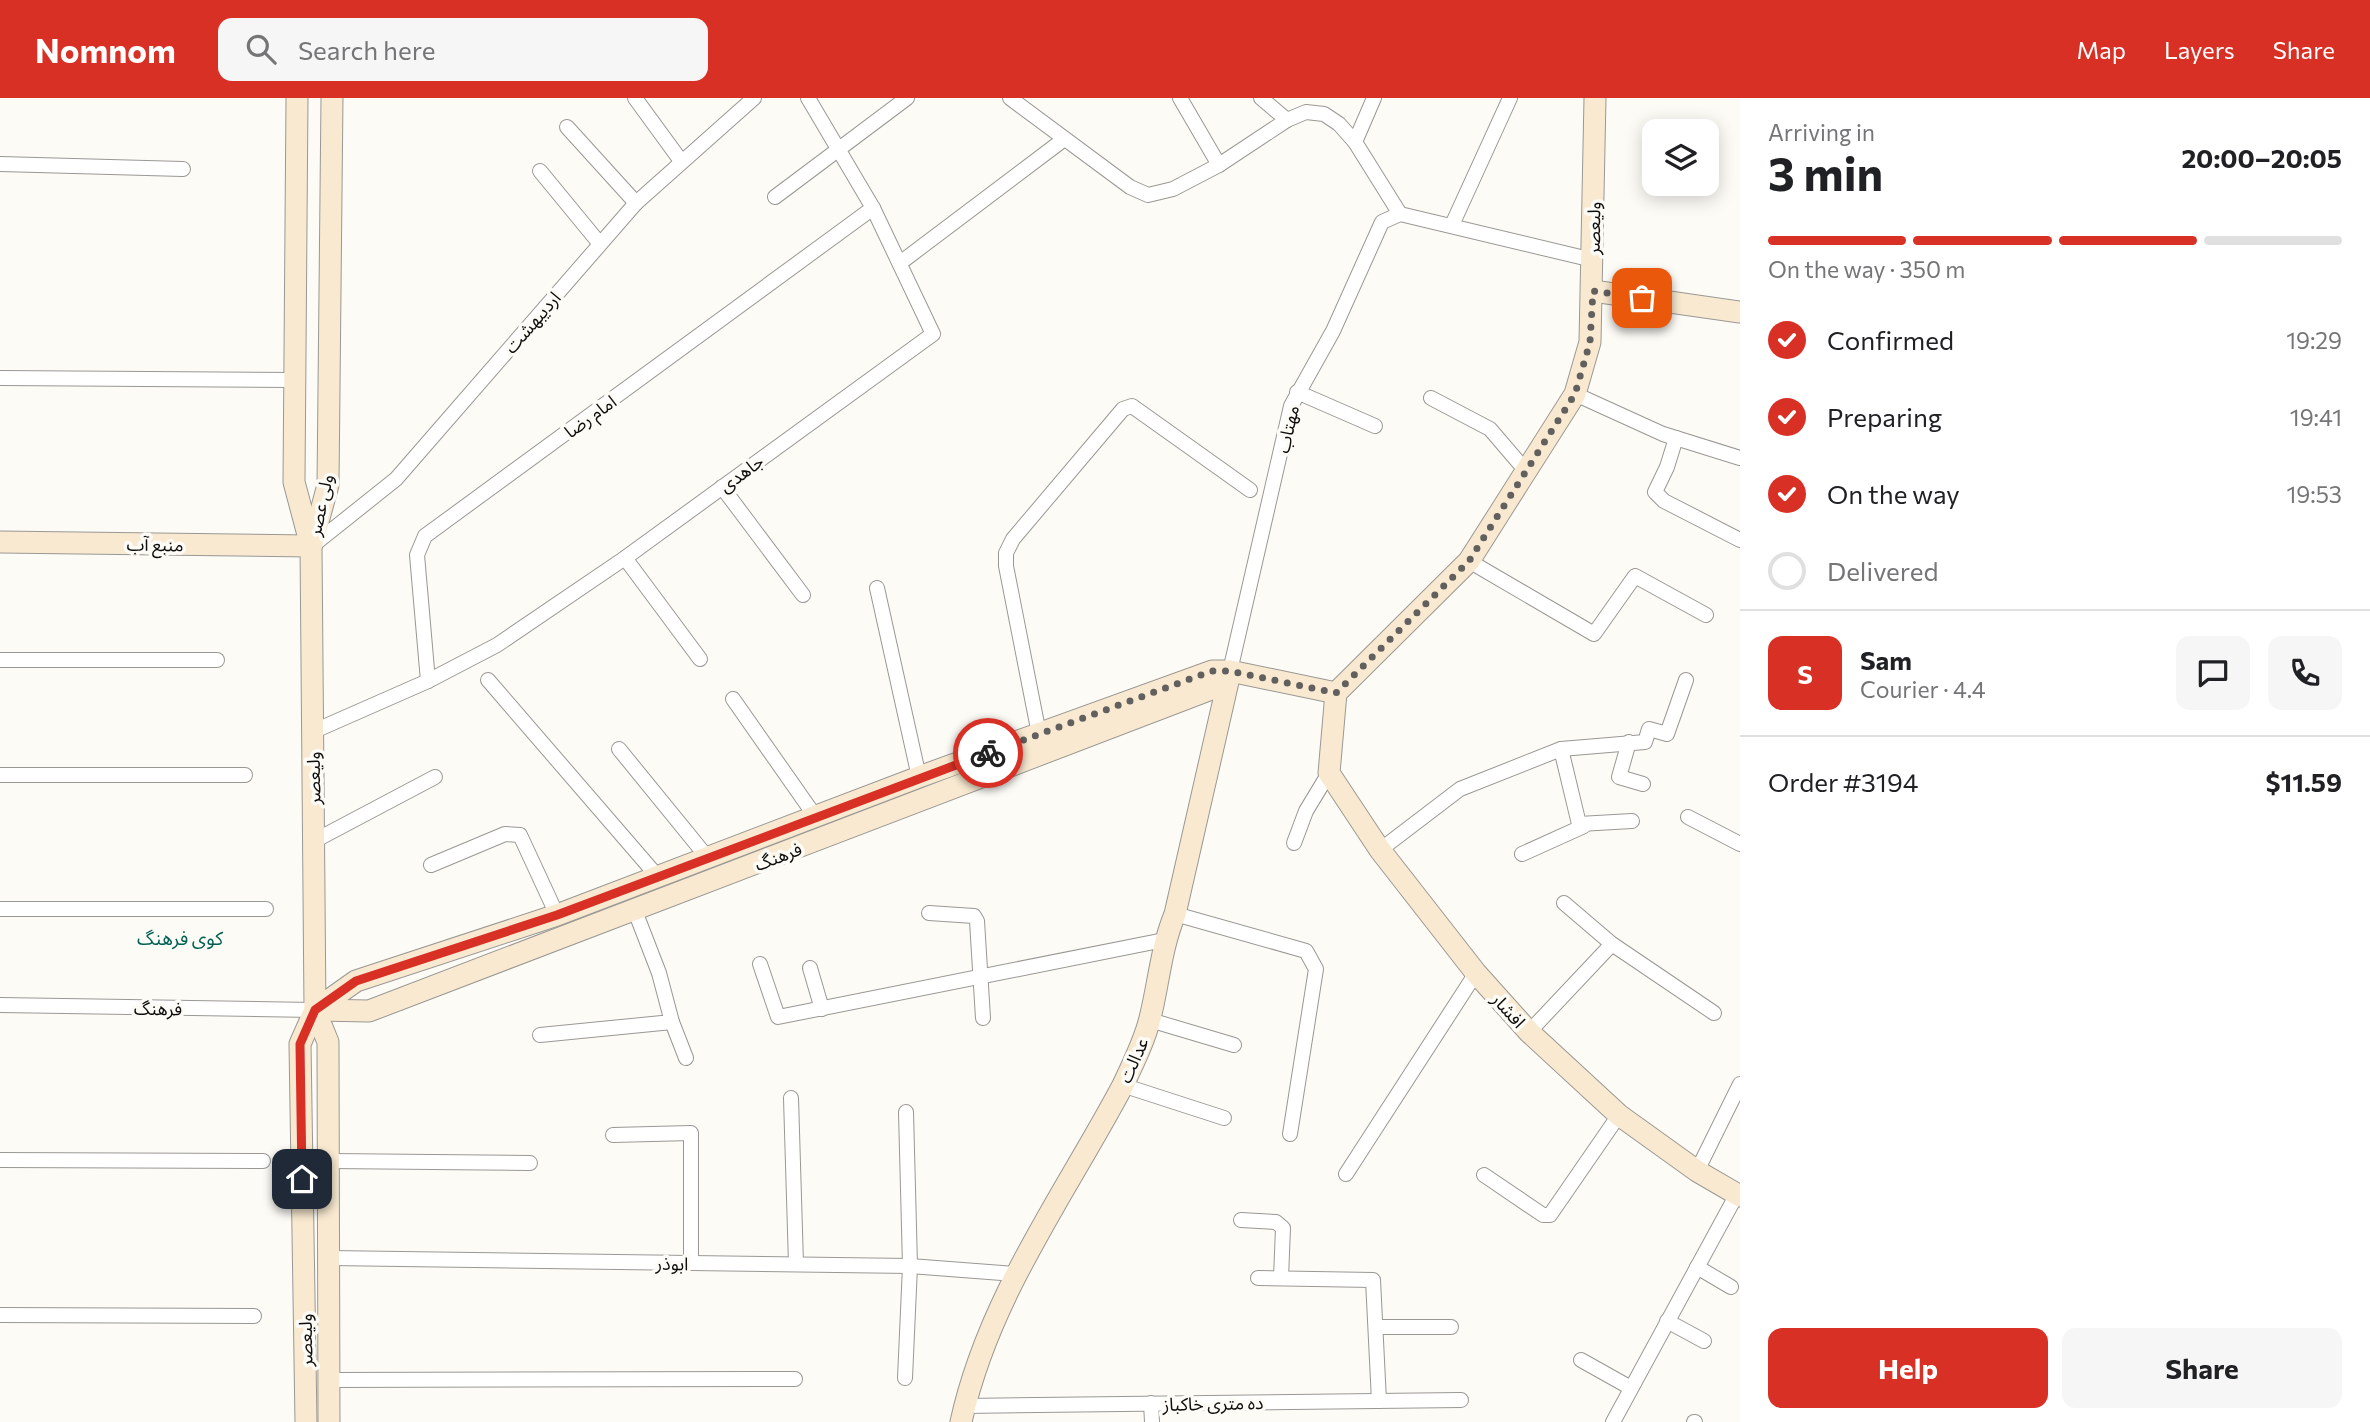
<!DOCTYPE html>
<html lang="en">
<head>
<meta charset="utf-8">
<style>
	body { margin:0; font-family:Commissioner,"Noto Sans Arabic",sans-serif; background:#f6f6f6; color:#202124; height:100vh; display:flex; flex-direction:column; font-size:26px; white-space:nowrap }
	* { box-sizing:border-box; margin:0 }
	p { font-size:23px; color:#757577 }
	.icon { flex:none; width:38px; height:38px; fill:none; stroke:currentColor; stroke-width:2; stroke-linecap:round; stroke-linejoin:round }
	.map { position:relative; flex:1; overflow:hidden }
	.sheet { display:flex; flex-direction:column; background:#fff; width:630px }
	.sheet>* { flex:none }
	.fabs { position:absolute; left:1642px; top:21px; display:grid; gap:14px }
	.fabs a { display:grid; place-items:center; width:77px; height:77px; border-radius:14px; background:#fff; box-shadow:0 4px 18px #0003; font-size:35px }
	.pin { position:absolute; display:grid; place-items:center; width:60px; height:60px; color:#fff; margin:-30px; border-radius:14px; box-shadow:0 4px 10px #0006 }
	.courier { position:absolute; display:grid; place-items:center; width:70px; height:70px; margin:-35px; border:5px solid #d93025; border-radius:50%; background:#fff; color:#222; box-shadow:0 2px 9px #0007 }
	.head em { font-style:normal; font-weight:700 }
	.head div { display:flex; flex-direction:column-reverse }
	.head { display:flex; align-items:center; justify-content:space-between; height:119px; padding:0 28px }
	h1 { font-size:46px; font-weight:700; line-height:52px }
	.bar { display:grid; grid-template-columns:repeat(4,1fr); gap:10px 7px; align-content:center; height:84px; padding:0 28px }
	.bar i { height:9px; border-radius:5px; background:#e0e0e0 }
	.bar .selected { background:#d93025 }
	.bar p { grid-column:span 4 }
	.line { display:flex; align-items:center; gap:18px; padding:0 28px; border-top:2px solid #e0e0e0 }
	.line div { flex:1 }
	.round { display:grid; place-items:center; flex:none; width:74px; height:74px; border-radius:14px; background:#f6f6f6 }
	ol { padding:0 28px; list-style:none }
	li { display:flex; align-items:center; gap:21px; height:77px }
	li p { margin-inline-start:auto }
	li .icon { padding:7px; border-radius:50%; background:#d93025; color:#fff; stroke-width:4 }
	li:last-child { color:#757577 }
	li i { width:38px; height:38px; border:4px solid #e0e0e0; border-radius:50% }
	.primary-button { display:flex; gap:14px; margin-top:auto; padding:14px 28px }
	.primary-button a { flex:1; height:80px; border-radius:14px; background:#d93025; color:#fff; font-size:28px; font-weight:700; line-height:80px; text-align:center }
	.primary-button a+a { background:#f6f6f6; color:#202124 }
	header { display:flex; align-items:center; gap:42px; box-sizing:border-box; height:98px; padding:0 35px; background:#d93025; color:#fff }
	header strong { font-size:33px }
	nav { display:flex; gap:38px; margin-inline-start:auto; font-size:24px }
	.search { width:490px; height:63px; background:#f6f6f6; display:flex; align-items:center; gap:18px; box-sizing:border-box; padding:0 24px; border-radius:14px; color:#757577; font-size:26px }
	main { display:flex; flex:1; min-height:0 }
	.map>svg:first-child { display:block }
</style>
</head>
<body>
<header>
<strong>Nomnom</strong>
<div class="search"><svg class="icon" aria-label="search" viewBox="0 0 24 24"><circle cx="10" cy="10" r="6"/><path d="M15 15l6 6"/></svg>Search here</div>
<nav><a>Map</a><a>Layers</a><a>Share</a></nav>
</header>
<main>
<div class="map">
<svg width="1740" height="1324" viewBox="0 0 1740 1324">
	<rect width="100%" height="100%" fill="#fdfbf6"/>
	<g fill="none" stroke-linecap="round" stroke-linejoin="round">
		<defs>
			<g id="street">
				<path d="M635 0 681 63"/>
				<path d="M1010 0 1130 89 1148 97 1173 91 1219 67 1287 22 1306 14 1324 16 1339 26 1355 44 1400 116"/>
				<path d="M1180 0 1219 67"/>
				<path d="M1261 0 1287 22"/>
				<path d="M567 29 636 105"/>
				<path d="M1355 44 1374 0"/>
				<path d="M0 66 183 71"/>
				<path d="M540 73 600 146"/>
				<path d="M775 99 907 0"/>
				<path d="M1452 127 1510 0"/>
				<path d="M900 165 1063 42"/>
				<path d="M0 280 293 282"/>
				<path d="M1297 294 1375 328"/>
				<path d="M1575 296 1663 336 1740 360"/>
				<path d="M1431 300 1490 331 1526 373"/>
				<path d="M1676 340 1667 369 1655 394 1664 403 1740 442"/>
				<path d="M722 389 803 497"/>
				<path d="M312 448 396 381 636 105 754 0"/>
				<path d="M625 460 700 561"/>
				<path d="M1469 463 1594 536 1635 478 1706 517"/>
				<path d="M877 490 919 679"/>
				<path d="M0 562H217"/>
				<path d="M1230 573 1291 308 1333 233 1382 124 1400 116 1593 162"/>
				<path d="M488 582 658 779"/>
				<path d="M428 583 417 457 425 438 873 110"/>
				<path d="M733 601 815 718"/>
				<path d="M312 634 428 583 497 547 625 460 933 236 873 110 808 0"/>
				<path d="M1039 636 1006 468V455L1013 441 1123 311 1132 308 1250 392"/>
				<path d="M1629 644 1619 679 1643 686"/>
				<path d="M619 651 707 759"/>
				<path d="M1561 651 1579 726 1632 723"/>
				<path d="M0 677H245"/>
				<path d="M1688 719 1740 746"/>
				<path d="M314 743 435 679"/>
				<path d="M1294 745 1306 713 1329 675"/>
				<path d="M1380 752 1460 691 1561 651 1645 644 1649 631 1667 636 1686 582"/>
				<path d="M1522 756 1584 728"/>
				<path d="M431 767 505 736 520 737 557 817"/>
				<path d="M1564 805 1612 846 1714 915"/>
				<path d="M0 811H266"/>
				<path d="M929 815 974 818 977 823 983 920"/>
				<path d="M1175 816 1306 853 1316 871 1290 1036"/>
				<path d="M760 866 778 919 1164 842"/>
				<path d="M810 870 822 911"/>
				<path d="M0 907 315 912"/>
				<path d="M1150 922 1234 947"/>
				<path d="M672 924 686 960"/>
				<path d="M1529 934 1612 846"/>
				<path d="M540 937 672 924 659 875 635 813"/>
				<path d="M1122 987 1224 1020"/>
				<path d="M791 1000 796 1166"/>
				<path d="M613 1037 691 1035V1165"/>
				<path d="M0 1062 263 1063"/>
				<path d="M330 1063 530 1065"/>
				<path d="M1697 1073 1740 986"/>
				<path d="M1346 1076 1476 875"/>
				<path d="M1484 1077 1543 1117H1550L1619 1017"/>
				<path d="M1241 1122 1276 1124 1283 1130 1281 1180"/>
				<path d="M329 1160 910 1168 1015 1176"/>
				<path d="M1697 1169 1731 1189"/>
				<path d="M1258 1180 1373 1182 1379 1303"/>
				<path d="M0 1217 254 1218"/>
				<path d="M1667 1223 1704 1243"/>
				<path d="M1376 1229H1451"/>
				<path d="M1581 1262 1631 1290"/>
				<path d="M905 1280 910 1168 906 1014"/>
				<path d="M329 1282 795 1281"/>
				<path d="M1151 1305 1152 1324"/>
				<path d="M964 1308 1461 1302"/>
				<path d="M1613 1324 1737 1096"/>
				<path d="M1694 1324H1695"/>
			</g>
			<g id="secondary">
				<path d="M297 0 294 384 311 448 315 912 328 944 329 1324"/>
				<path d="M1595 0 1590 244 1575 296 1469 463 1336 595 1329 675 1380 752 1476 875 1529 934 1619 1017 1697 1073 1740 1098"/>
				<path d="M1593 193 1740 214"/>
				<path d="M0 444 311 448"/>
				<path d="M312 446 328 387 332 0"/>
				<path d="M315 912 356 883 557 817 919 679 1212 573H1230L1336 595"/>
				<path d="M315 912 369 913 1214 590 1230 573"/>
				<path d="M306 1324 300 946 315 912"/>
				<path d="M961 1324C988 1200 1064 1098 1122 989 1132 968 1145 942 1150 920 1159 884 1161 850 1175 816L1230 575"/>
			</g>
		</defs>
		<!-- street casing -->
		<use href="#street" stroke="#9a9894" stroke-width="16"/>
		<!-- secondary casing -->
		<use href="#secondary" stroke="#9a9894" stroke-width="23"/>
		<!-- street -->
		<use href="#street" stroke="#fff" stroke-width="14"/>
		<!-- secondary -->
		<use href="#secondary" stroke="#f8e9d0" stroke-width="21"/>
	</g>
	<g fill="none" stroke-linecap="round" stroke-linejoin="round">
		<!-- done -->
		<path stroke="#62605e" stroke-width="7" stroke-dasharray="0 12.6" d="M988 655 1212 573H1230L1336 595 1469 463 1575 296 1590 244 1593 193 1642 200"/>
		<!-- route -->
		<path stroke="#d93025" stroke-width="9" d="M302 1081 300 946 315 912 356 883 557 817 988 655"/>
	</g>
	<g text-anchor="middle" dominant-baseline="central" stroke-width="7" stroke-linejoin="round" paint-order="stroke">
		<!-- street labels -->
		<g font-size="18" fill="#0e0d0c" stroke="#fdfbf6">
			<text transform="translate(1593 130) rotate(-89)">ولیعصر</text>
			<text transform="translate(532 224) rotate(-49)">اردیبهشت</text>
			<text transform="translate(590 318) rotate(-36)">امام رضا</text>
			<text transform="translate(1287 331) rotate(-77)">مهتاب</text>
			<text transform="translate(741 375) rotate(-36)">جاهدی</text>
			<text transform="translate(320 407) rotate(-78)">ولی عصر</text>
			<text transform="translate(155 446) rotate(1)">منبع آب</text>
			<text transform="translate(313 680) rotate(-91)">ولیعصر</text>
			<text transform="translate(778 758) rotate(-21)">فرهنگ</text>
			<text transform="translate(158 910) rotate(1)">فرهنگ</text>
			<text transform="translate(1509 912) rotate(48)">افشار</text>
			<text transform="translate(1133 962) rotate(-66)">عدالت</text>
			<text transform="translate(672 1165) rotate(1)">ابوذر</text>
			<text transform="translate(305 1242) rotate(-91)">ولیعصر</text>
			<text transform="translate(1213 1305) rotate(-1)">ده متری خاکباز</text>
		</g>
		<!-- neighbourhood labels -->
		<g font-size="19" fill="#005f51" stroke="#fdfbf6">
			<text x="180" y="839">کوی فرهنگ</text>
		</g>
	</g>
</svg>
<div class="fabs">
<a><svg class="icon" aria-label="layers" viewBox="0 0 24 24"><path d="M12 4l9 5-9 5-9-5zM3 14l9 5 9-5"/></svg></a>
</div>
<div class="pin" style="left:1642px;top:200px;background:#ea580c"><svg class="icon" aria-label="bag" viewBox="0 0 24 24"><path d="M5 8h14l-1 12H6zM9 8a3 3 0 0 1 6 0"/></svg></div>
<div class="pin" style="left:302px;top:1081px;background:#1f2937"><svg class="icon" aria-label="home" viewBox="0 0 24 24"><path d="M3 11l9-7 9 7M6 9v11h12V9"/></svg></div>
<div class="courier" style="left:988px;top:655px"><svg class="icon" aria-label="bike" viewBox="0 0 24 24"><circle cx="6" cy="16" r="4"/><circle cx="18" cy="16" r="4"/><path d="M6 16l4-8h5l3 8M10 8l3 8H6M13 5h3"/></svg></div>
</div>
<section class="sheet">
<div class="head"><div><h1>3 min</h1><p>Arriving in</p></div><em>20:00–20:05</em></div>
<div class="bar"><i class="selected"></i><i class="selected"></i><i class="selected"></i><i></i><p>On the way · 350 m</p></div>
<ol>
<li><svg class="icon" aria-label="check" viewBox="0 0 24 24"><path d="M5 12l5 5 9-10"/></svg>Confirmed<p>19:29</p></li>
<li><svg class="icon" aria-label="check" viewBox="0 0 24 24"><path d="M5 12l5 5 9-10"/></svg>Preparing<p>19:41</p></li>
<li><svg class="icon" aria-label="check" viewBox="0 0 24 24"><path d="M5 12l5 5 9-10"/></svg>On the way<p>19:53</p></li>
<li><i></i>Delivered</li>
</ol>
<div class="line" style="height:126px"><b class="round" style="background:#d93025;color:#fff">S</b><div><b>Sam</b><p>Courier · 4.4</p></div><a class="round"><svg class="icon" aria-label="chat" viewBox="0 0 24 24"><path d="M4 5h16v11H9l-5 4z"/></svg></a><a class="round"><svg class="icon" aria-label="phone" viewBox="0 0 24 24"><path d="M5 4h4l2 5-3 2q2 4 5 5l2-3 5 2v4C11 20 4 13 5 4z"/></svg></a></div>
<div class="line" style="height:91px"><div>Order #3194</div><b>$11.59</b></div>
<div class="primary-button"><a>Help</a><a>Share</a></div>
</section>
</main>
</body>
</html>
